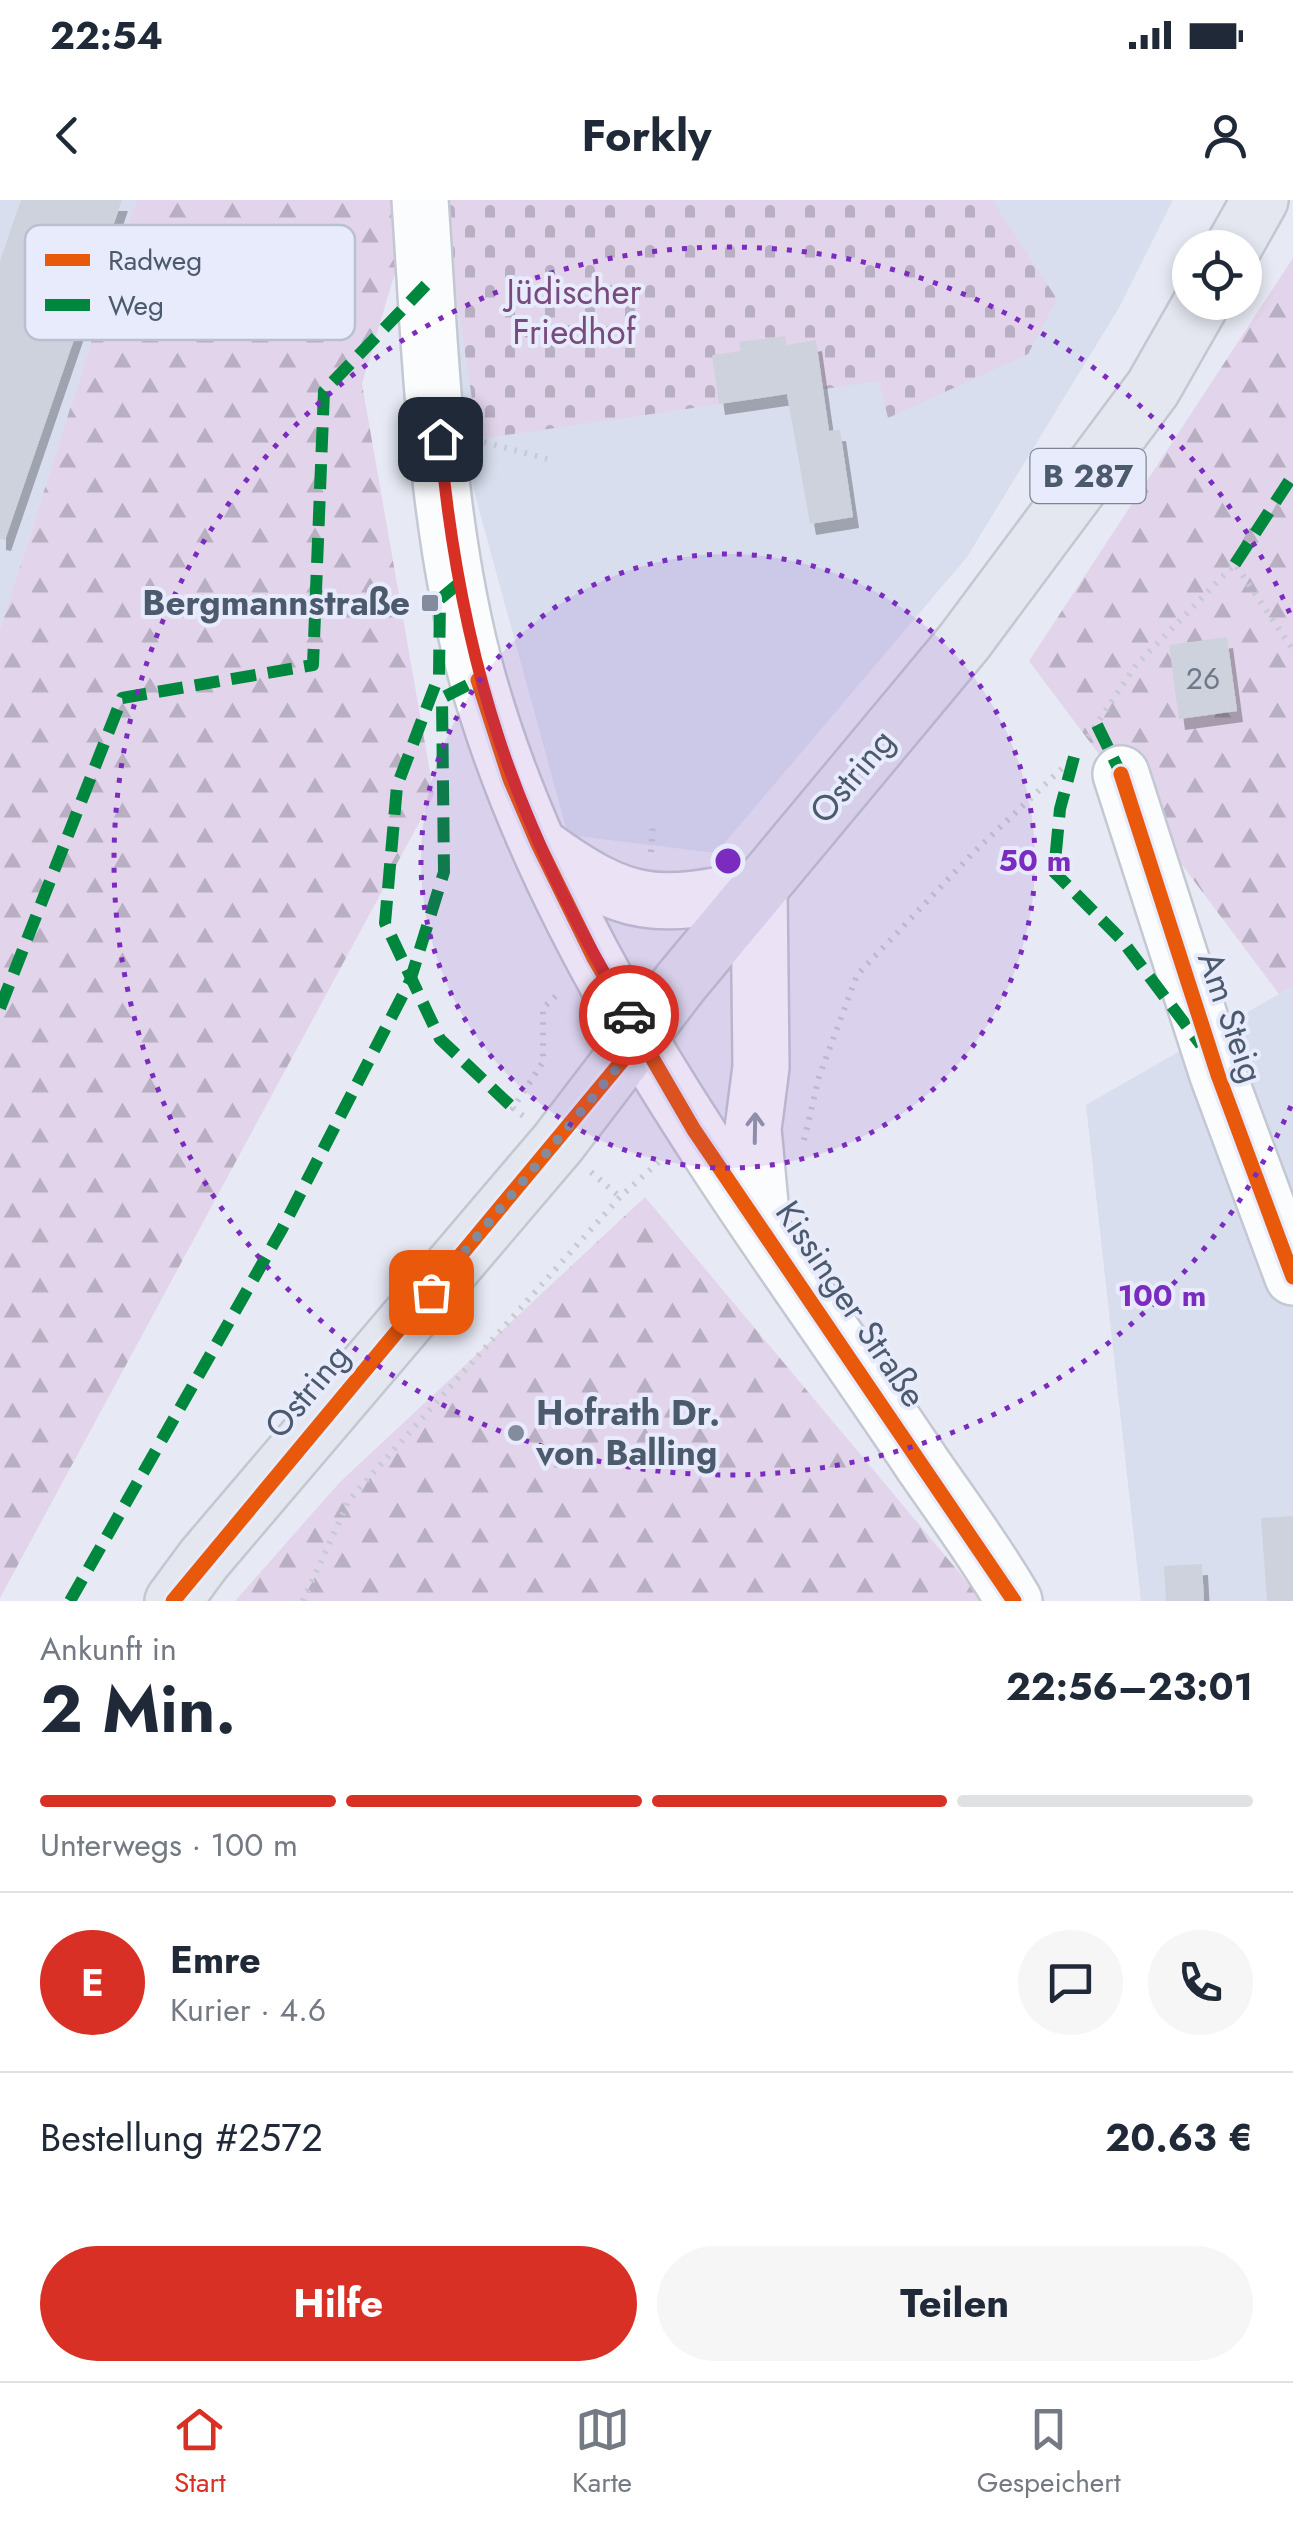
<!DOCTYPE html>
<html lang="de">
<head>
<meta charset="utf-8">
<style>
	body { margin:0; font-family:Jost,sans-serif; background:#f6f6f7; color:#1f2937; height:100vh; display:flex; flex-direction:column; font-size:38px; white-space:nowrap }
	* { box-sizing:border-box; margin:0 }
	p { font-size:32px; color:#747a83 }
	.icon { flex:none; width:55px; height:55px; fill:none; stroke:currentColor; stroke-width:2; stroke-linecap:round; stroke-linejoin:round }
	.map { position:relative; height:1401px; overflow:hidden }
	.details { display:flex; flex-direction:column; background:#fff; flex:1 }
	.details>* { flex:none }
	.tools { position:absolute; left:1172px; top:30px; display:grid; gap:20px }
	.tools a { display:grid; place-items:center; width:90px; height:90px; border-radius:50%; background:#fff; box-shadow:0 5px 15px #0003; font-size:50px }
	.pin { position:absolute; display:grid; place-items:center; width:85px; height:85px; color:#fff; margin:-42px; border-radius:20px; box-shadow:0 5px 15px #0006 }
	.courier { position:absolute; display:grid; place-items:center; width:100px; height:100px; margin:-50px; border:8px solid #d93025; border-radius:50%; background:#fff; color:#222; box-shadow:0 2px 12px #0007 }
	.head em { font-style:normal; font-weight:700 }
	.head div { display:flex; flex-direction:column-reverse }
	.head { display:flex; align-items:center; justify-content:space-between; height:170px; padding:0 40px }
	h1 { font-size:65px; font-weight:700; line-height:75px }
	.bar { display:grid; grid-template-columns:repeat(4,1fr); gap:15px 10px; align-content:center; height:120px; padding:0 40px }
	.bar i { height:12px; border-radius:8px; background:#e0e1e3 }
	.bar .active { background:#d93025 }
	.bar p { grid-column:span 4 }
	.line { display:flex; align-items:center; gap:25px; padding:0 40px; border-top:2px solid #e0e1e3 }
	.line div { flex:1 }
	.round { display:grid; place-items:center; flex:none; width:105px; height:105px; border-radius:52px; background:#f6f6f7 }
	.button { display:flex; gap:20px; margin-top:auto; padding:20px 40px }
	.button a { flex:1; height:115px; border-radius:60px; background:#d93025; color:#fff; font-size:40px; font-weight:700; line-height:115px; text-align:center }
	.button a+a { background:#f6f6f7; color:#1f2937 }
	.status { display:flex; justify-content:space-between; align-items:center; height:70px; padding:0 50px; background:#fff; direction:ltr }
	.status svg { height:28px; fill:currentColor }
	header { display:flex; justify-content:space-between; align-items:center; height:130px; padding:0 40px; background:#fff; font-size:45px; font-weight:700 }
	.tabs { display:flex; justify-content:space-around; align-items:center; height:140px; border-top:2px solid #e0e1e3; background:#fff; font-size:28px; color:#747a83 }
	.tabs a { display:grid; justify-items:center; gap:5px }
	.tabs .active { color:#d93025 }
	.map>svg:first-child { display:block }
</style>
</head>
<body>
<div class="status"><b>22:54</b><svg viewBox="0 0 49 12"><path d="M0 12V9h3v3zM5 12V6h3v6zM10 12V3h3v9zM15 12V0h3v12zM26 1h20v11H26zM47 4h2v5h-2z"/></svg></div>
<header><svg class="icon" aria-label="back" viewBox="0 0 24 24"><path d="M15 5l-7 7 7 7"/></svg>Forkly<svg class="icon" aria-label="person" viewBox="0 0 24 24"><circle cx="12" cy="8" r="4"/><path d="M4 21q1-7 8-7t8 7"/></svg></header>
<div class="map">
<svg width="1293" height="1401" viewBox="0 0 1293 1401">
	<defs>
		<pattern id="forest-firs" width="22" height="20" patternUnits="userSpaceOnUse" patternTransform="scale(2.5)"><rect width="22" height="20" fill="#e2d4eb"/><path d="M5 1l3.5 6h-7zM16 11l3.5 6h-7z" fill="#b9afc3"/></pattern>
		<pattern id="cemetery-stones" width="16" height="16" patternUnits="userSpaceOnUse" patternTransform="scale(2.5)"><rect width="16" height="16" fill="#e2d4eb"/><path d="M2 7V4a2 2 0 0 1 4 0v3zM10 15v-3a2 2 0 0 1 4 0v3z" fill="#b9afc3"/></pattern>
		<filter id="shadow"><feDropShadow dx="6" dy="11" stdDeviation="0" flood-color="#0004"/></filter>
	</defs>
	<rect width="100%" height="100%" fill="#e7eaf4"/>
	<!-- residential -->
	<g fill="#d8deee">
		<path d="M0 0H136L0 430Z"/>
		<path d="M401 0H1173L1120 106 967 357 716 653 568 635 405 39Z"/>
		<path d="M1293 786V1401H1141L1086 905Z"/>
	</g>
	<!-- forest -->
	<g fill="url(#forest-firs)">
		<path d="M136 0H401L405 39 362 184 434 595 0 1398V430Z"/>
		<path d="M1293 58V786L1279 794 1029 461Z"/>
		<path d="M645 997 983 1401H235L340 1282Z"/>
	</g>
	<!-- cemetery -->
	<path fill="url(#cemetery-stones)" d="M442 0H992L1057 99 1028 154 888 218 879 181 478 239Z"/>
	<!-- building -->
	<g fill="#cdd2dd" filter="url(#shadow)">
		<path d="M21 0H122L5 340 0 339V61Z"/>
		<path d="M785 136 786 145 816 140 829 231 840 230 853 317 810 324 787 194 719 204 712 155 741 151 739 142Z"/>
		<path d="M1227 437 1237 511 1179 519 1169 445Z"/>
		<path d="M1293 1316V1401H1267L1261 1318Z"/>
		<path d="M1202 1364 1204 1401H1166L1164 1366Z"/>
	</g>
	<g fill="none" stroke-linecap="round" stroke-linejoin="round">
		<defs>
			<g id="minor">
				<path d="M420 0C431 159 435 326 478 480 560 770 758 1018 923 1265 954 1310 987 1354 1014 1401"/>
				<path d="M1121 574 1218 875 1293 1077"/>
				<path d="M540 646C628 710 655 709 759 688L761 867 753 929 762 1025"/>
			</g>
			<g id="major">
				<path d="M1233 48 1260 0"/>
				<path d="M173 1401 204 1359 558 943 681 782 964 442 1153 188 1202 102"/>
			</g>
		</defs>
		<!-- minor casing -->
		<use href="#minor" stroke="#c3c8d2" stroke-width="60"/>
		<!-- major casing -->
		<use href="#major" stroke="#c2c7d0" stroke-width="60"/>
		<!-- path -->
		<g stroke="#c6cbd3" stroke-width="6" stroke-dasharray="2.5 8" stroke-linecap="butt">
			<path d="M484 242 555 261"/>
			<path d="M1088 537 1136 465 1235 364 1293 450"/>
			<path d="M651 652 653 623"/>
			<path d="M523 916 513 908 543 862V808L561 791"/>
			<path d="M804 940 819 877 857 775 971 655 1075 556"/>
			<path d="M591 972 620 997"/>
			<path d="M303 1401 349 1300 620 997 662 959"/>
		</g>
		<!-- minor -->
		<use href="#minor" stroke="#fbfcfd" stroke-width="55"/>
		<!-- major -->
		<use href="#major" stroke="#e4e6f0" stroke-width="55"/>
		<!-- quiet -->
		<g stroke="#00873e" stroke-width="12" stroke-dasharray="25 12" stroke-linecap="butt">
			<path d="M1235 364 1293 275"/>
			<path d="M458 384 440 399 439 475 397 586 385 723 440 839 513 908"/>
			<path d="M1097 525 1121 574"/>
			<path d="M1074 557 1060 609 1054 672 1121 739 1201 845"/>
			<path d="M0 808 122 498 313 465 324 191 426 85"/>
			<path d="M70 1401 282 1029 410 781 444 672 442 498 478 480"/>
		</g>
		<defs>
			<g id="cycleway">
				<path d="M478 480 510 579 538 644 594 758 694 930 1014 1401"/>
				<path d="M1121 574 1218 875 1293 1077"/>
				<path d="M173 1401 642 837"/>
			</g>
		</defs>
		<!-- cycleway casing -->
		<use href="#cycleway" stroke="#e7ebfc" stroke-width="21"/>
		<!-- cycleway -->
		<use href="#cycleway" stroke="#e8590c" stroke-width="15"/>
	</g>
	<!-- one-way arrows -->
	<defs><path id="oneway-shaft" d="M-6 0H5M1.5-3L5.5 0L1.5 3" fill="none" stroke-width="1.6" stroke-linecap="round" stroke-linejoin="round" transform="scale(2.5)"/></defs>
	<use stroke="#929ba7" href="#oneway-shaft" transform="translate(755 928) rotate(-89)"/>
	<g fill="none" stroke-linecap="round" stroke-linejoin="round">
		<!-- done -->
		<path stroke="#828c9c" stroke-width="10" stroke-dasharray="0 18" d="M431 1092 642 838 629 815"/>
		<!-- route -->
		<path stroke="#d93025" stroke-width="12" d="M440 239C460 461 514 624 629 815"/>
	</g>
	<!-- distance rings -->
	<circle cx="728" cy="661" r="307" fill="#7b2cbf" fill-opacity=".12"/>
	<g fill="none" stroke="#7b2cbf" stroke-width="5" stroke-dasharray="5 10">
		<circle cx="728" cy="661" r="307"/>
		<path d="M1291 906A614 614 0 1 1 1291 416"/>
	</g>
	<!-- markers -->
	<g fill="#828c9c" stroke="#e7ebfc" stroke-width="4">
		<rect x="420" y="393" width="20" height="20" rx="5"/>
		<circle cx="516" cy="1233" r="10"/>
	</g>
	<g text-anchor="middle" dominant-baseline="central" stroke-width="8" stroke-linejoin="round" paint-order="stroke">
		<!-- number labels -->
		<g font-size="30" fill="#6e7a8b">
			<text x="1203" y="478">26</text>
		</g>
		<!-- shield labels -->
		<rect fill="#e7ebfc" stroke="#7a8698" stroke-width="2.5" x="1030.5" y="249" width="115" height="54" rx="8"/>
		<g font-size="32" font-weight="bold" fill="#4c5a6d">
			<text x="1088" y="276">B 287</text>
		</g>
		<!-- park labels -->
		<g font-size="35" fill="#774b7c" stroke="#e7ebfc">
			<text x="574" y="92">Jüdischer<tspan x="574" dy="40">Friedhof</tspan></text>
		</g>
		<!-- poi labels -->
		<g font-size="35" font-weight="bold" fill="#4c5a6d" stroke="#e7ebfc" text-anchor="end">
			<text x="410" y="403">Bergmannstraße</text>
			<text x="536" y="1213" text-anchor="start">Hofrath Dr.<tspan x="536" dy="40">von Balling</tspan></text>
		</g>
		<!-- street labels -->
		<g font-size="35" fill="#4c5a6d" stroke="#e7ebfc">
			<text transform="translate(852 576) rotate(-50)">Ostring</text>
			<text transform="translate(1231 817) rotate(71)">Am Steig</text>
			<text transform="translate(851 1104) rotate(56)">Kissinger Straße</text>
			<text transform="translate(307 1191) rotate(-50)">Ostring</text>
		</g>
	</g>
	<!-- legend -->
	<rect x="25" y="25" width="330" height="115" rx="15" fill="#e7ebfc" stroke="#b8c0d1" stroke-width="2.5"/>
	<rect x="45" y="54" width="45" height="12" fill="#e8590c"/>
	<rect x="45" y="99" width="45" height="12" fill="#00873e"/>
	<g font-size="28" fill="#4c5a6d">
		<text x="108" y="70">Radweg</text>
		<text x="108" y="115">Weg</text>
	</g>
	<circle cx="728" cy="661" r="15" fill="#7b2cbf" stroke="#e7ebfc" stroke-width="5"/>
	<g font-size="30" text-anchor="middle" font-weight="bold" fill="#7b2cbf" stroke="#e7ebfc" stroke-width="8" stroke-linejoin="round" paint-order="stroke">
		<text x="1035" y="671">50 m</text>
		<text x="1162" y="1106">100 m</text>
	</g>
</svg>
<div class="tools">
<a><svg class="icon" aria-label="locate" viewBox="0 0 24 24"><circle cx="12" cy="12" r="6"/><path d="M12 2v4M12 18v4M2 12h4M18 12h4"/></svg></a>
</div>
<div class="pin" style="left:431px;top:1092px;background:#ea580c"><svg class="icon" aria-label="bag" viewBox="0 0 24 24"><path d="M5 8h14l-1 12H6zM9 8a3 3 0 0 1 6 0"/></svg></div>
<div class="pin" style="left:440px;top:239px;background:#1f2937"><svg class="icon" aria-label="home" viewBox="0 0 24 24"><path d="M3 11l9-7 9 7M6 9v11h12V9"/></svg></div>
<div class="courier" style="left:629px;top:815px"><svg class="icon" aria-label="car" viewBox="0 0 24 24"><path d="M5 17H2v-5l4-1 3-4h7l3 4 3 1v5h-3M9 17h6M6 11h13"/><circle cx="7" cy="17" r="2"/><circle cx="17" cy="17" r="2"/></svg></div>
</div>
<section class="details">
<div class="head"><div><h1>2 Min.</h1><p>Ankunft in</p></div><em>22:56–23:01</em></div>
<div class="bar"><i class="active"></i><i class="active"></i><i class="active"></i><i></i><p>Unterwegs · 100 m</p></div>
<div class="line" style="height:180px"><b class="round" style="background:#d93025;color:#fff">E</b><div><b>Emre</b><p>Kurier · 4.6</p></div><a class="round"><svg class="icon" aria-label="chat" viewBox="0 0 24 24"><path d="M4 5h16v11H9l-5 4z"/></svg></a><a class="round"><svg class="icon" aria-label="phone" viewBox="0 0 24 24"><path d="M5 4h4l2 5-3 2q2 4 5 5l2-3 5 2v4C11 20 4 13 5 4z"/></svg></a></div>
<div class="line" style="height:130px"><div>Bestellung #2572</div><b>20.63 €</b></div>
<div class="button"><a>Hilfe</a><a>Teilen</a></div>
</section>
<nav class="tabs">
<a class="active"><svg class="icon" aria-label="home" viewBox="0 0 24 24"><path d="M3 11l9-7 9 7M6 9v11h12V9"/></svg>Start</a>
<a><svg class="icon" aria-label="map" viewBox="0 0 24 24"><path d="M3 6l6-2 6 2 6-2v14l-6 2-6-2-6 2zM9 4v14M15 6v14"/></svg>Karte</a>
<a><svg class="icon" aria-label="saved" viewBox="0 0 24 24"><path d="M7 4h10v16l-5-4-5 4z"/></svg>Gespeichert</a>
</nav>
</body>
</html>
